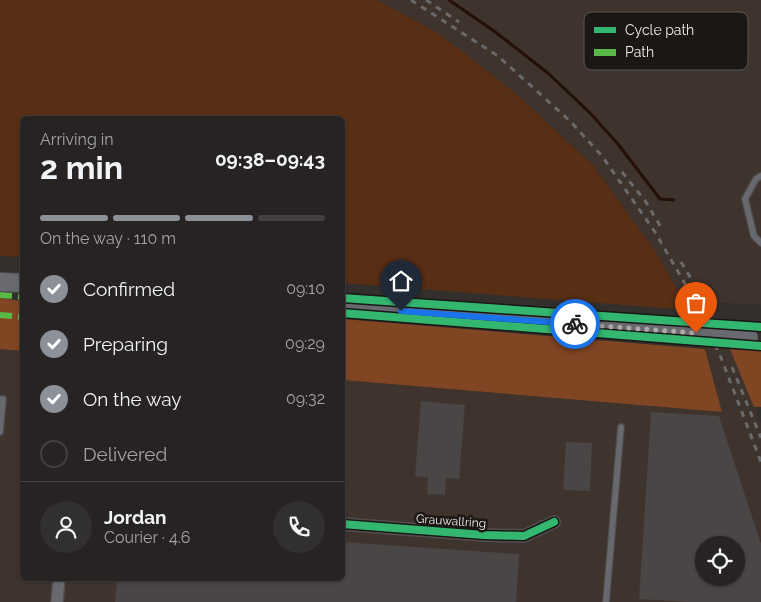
<!DOCTYPE html>
<html lang="en">
<head>
<meta charset="utf-8">
<style>
	body { margin:0; font-family:Raleway,sans-serif; background:#322f2f; color:#f1f3f6; height:100vh; display:flex; flex-direction:column; font-size:19px; white-space:nowrap }
	* { box-sizing:border-box; margin:0 }
	p { font-size:16px; color:#a4a4a5 }
	.icon { flex:none; width:28px; height:28px; fill:none; stroke:currentColor; stroke-width:2; stroke-linecap:round; stroke-linejoin:round }
	.map { position:relative; flex:1; overflow:hidden }
	.side { position:absolute; left:20px; top:116px; width:325px; height:465px; display:flex; flex-direction:column; background:#262322; border-radius:8px; box-shadow:0 1px 4px #0004,0 0 0 1px #424040 }
	.side>* { flex:none }
	.fabs { position:absolute; left:695px; top:536px; display:grid; gap:10px }
	.fabs a { display:grid; place-items:center; width:50px; height:50px; border-radius:50%; background:#262322; box-shadow:0 1px 4px #0004,0 0 0 1px #424040; font-size:25px }
	.pin { position:absolute; display:grid; place-items:center; width:42px; height:42px; color:#fff; margin:-51px -21px; border-radius:50% 50% 50% 0; rotate:-45deg; box-shadow:0 0 5px #0007 }
	.pin .icon { rotate:45deg }
	.courier { position:absolute; display:grid; place-items:center; width:50px; height:50px; margin:-25px; border:4px solid #1a73e8; border-radius:50%; background:#fff; color:#222; box-shadow:0 1px 6px #0007 }
	.head em { font-style:normal; font-weight:700 }
	.head div { display:flex; flex-direction:column-reverse }
	.head { display:flex; align-items:center; justify-content:space-between; height:85px; padding:0 20px }
	h1 { font-size:32px; font-weight:700; line-height:38px }
	.bar { display:grid; grid-template-columns:repeat(4,1fr); gap:8px 5px; align-content:center; height:60px; padding:0 20px }
	.bar i { height:6px; border-radius:4px; background:#424040 }
	.bar .current { background:#8c9099 }
	.bar p { grid-column:span 4 }
	.line { display:flex; align-items:center; gap:12px; padding:0 20px; border-top:1px solid #424040 }
	.line div { flex:1 }
	.round { display:grid; place-items:center; flex:none; width:52px; height:52px; border-radius:26px; background:#322f2f }
	ol { padding:0 20px; list-style:none }
	li { display:flex; align-items:center; gap:15px; height:55px }
	li p { margin-inline-start:auto }
	li .icon { padding:5px; border-radius:50%; background:#8c9099; color:#fff; stroke-width:4 }
	li:last-child { color:#a4a4a5 }
	li i { width:28px; height:28px; border:2px solid #424040; border-radius:50% }
	.map>svg:first-child { display:block }
</style>
</head>
<body>
<div class="map">
<svg width="761" height="602" viewBox="0 0 761 602">
	<rect width="100%" height="100%" fill="#332f2d"/>
	<!-- built -->
	<path fill="#3f332d" fill-rule="evenodd" d="M377 0H761V305L709 302 727 340 761 423V602H0V349L22 351V579H342L343 380 722 412 703 338 689 310 655 251 594 165 513 91 441 35ZM704 545H736V578H704Z"/>
	<!-- green -->
	<path fill="#582e14" d="M0 0H377L441 35 513 91 593 165 655 251 689 310 343 283 342 119H22V257L0 256Z"/>
	<!-- forest -->
	<g fill="#804523">
		<path d="M0 298 22 301V351L0 349Z"/>
		<path d="M343 319 705 349 722 412 343 380Z"/>
		<path d="M730 349 761 350V407H754Z"/>
	</g>
	<g fill="none" stroke-linecap="round" stroke-linejoin="round">
		<!-- stream -->
		<path stroke="#241007" stroke-width="3" d="M449 0 494 31 549 74 590 113 618 144 660 199 674 200"/>
	</g>
	<!-- building -->
	<g fill="#4a4645" fill-rule="evenodd">
		<path d="M421 401 465 405 459 479 446 478 445 495 427 494 428 477 415 476Z"/>
		<path d="M651 412 719 416 761 544V602H690L639 599ZM704 545H736V578H704Z"/>
		<path d="M566 442 592 443 590 491 563 490Z"/>
		<path d="M342 542 519 554 516 602H115L117 579H342Z"/>
	</g>
	<g fill="none" stroke-linecap="round" stroke-linejoin="round">
		<defs>
			<g id="service">
				<path d="M761 176 756 179 745 199 754 236 761 243"/>
				<path d="M0 399H3L0 432"/>
				<path d="M606 602 621 427"/>
			</g>
			<g id="minor">
				<path d="M342 524 484 535 524 536 554 522"/>
				<path d="M57 602 59 579"/>
			</g>
			<g id="primary">
				<path d="M0 282 22 283"/>
				<path d="M342 307 696 333"/>
			</g>
		</defs>
		<!-- service casing -->
		<use href="#service" stroke="#504d4c" stroke-width="8"/>
		<!-- minor casing -->
		<use href="#minor" stroke="#504d4c" stroke-width="14"/>
		<!-- primary casing -->
		<use href="#primary" stroke="#504d4c" stroke-width="20"/>
		<!-- service -->
		<use href="#service" stroke="#67696f" stroke-width="5.5"/>
		<!-- minor -->
		<use href="#minor" stroke="#67696f" stroke-width="11"/>
		<!-- primary -->
		<use href="#primary" stroke="#686a70" stroke-width="18"/>
		<!-- rail -->
		<g stroke="#6a696b" stroke-width="3" stroke-dasharray="6 6" stroke-linecap="butt">
			<path d="M411 0 498 56 570 121 602 156 655 232 692 296 720 355 761 462"/>
			<path d="M426 0 459 22"/>
			<path d="M622 172 646 202 662 229"/>
			<path d="M681 262 698 290 705 306"/>
			<path d="M732 367 761 438"/>
		</g>
		<defs>
			<path id="primary-bridge" d="M696 333 749 337"/>
		</defs>
		<!-- primary-bridge casing -->
		<use href="#primary-bridge" stroke="#504d4c" stroke-width="20" stroke-linecap="butt"/>
		<!-- primary-bridge -->
		<use href="#primary-bridge" stroke="#686a70" stroke-width="18"/>
		<!-- quiet -->
		<g stroke="#58b947" stroke-width="6" stroke-dasharray="12 6" stroke-linecap="butt">
			<path d="M0 295 22 297"/>
			<path d="M0 315 22 317"/>
		</g>
		<defs>
			<g id="cycleway">
				<path d="M342 298 761 327"/>
				<path d="M342 313 761 346"/>
				<path d="M342 524 484 535 524 536 554 522"/>
			</g>
		</defs>
		<!-- cycleway casing -->
		<use href="#cycleway" stroke="#1a1715" stroke-width="11"/>
		<!-- cycleway -->
		<use href="#cycleway" stroke="#33b770" stroke-width="8"/>
	</g>
	<g fill="none" stroke-linecap="round" stroke-linejoin="round">
		<!-- done -->
		<path stroke="#aea9a7" stroke-width="5" stroke-dasharray="0 9" d="M575 324 696 333"/>
		<!-- route -->
		<path stroke="#1a73e8" stroke-width="6" d="M401 311 575 324"/>
	</g>
	<g text-anchor="middle" dominant-baseline="central" stroke-width="5" stroke-linejoin="round" paint-order="stroke">
		<!-- street labels -->
		<g font-size="12" fill="#f0ebe9" stroke="#1a1715">
			<text transform="translate(451 521) rotate(4)">Grauwallring</text>
		</g>
	</g>
	<!-- legend -->
	<rect x="584" y="12" width="164" height="58" rx="8" fill="#1a1715" stroke="#5a5755" stroke-width="1"/>
	<rect x="594" y="27" width="22" height="6" fill="#33b770"/>
	<rect x="594" y="49" width="22" height="7" fill="#58b947"/>
	<g font-size="14" fill="#f0ebe9">
		<text x="625" y="35">Cycle path</text>
		<text x="625" y="57">Path</text>
	</g>
</svg>
<div class="fabs">
<a><svg class="icon" aria-label="locate" viewBox="0 0 24 24"><circle cx="12" cy="12" r="6"/><path d="M12 2v4M12 18v4M2 12h4M18 12h4"/></svg></a>
</div>
<div class="pin" style="left:696px;top:333px;background:#ea580c"><svg class="icon" aria-label="bag" viewBox="0 0 24 24"><path d="M5 8h14l-1 12H6zM9 8a3 3 0 0 1 6 0"/></svg></div>
<div class="pin" style="left:401px;top:311px;background:#1f2937"><svg class="icon" aria-label="home" viewBox="0 0 24 24"><path d="M3 11l9-7 9 7M6 9v11h12V9"/></svg></div>
<div class="courier" style="left:575px;top:324px"><svg class="icon" aria-label="bike" viewBox="0 0 24 24"><circle cx="6" cy="16" r="4"/><circle cx="18" cy="16" r="4"/><path d="M6 16l4-8h5l3 8M10 8l3 8H6M13 5h3"/></svg></div>
<section class="side">
<div class="head"><div><h1>2 min</h1><p>Arriving in</p></div><em>09:38–09:43</em></div>
<div class="bar"><i class="current"></i><i class="current"></i><i class="current"></i><i></i><p>On the way · 110 m</p></div>
<ol>
<li><svg class="icon" aria-label="check" viewBox="0 0 24 24"><path d="M5 12l5 5 9-10"/></svg>Confirmed<p>09:10</p></li>
<li><svg class="icon" aria-label="check" viewBox="0 0 24 24"><path d="M5 12l5 5 9-10"/></svg>Preparing<p>09:29</p></li>
<li><svg class="icon" aria-label="check" viewBox="0 0 24 24"><path d="M5 12l5 5 9-10"/></svg>On the way<p>09:32</p></li>
<li><i></i>Delivered</li>
</ol>
<div class="line" style="height:90px"><a class="round"><svg class="icon" aria-label="person" viewBox="0 0 24 24"><circle cx="12" cy="8" r="4"/><path d="M4 21q1-7 8-7t8 7"/></svg></a><div><b>Jordan</b><p>Courier · 4.6</p></div><a class="round"><svg class="icon" aria-label="phone" viewBox="0 0 24 24"><path d="M5 4h4l2 5-3 2q2 4 5 5l2-3 5 2v4C11 20 4 13 5 4z"/></svg></a></div>
</section>
</div>
</body>
</html>
